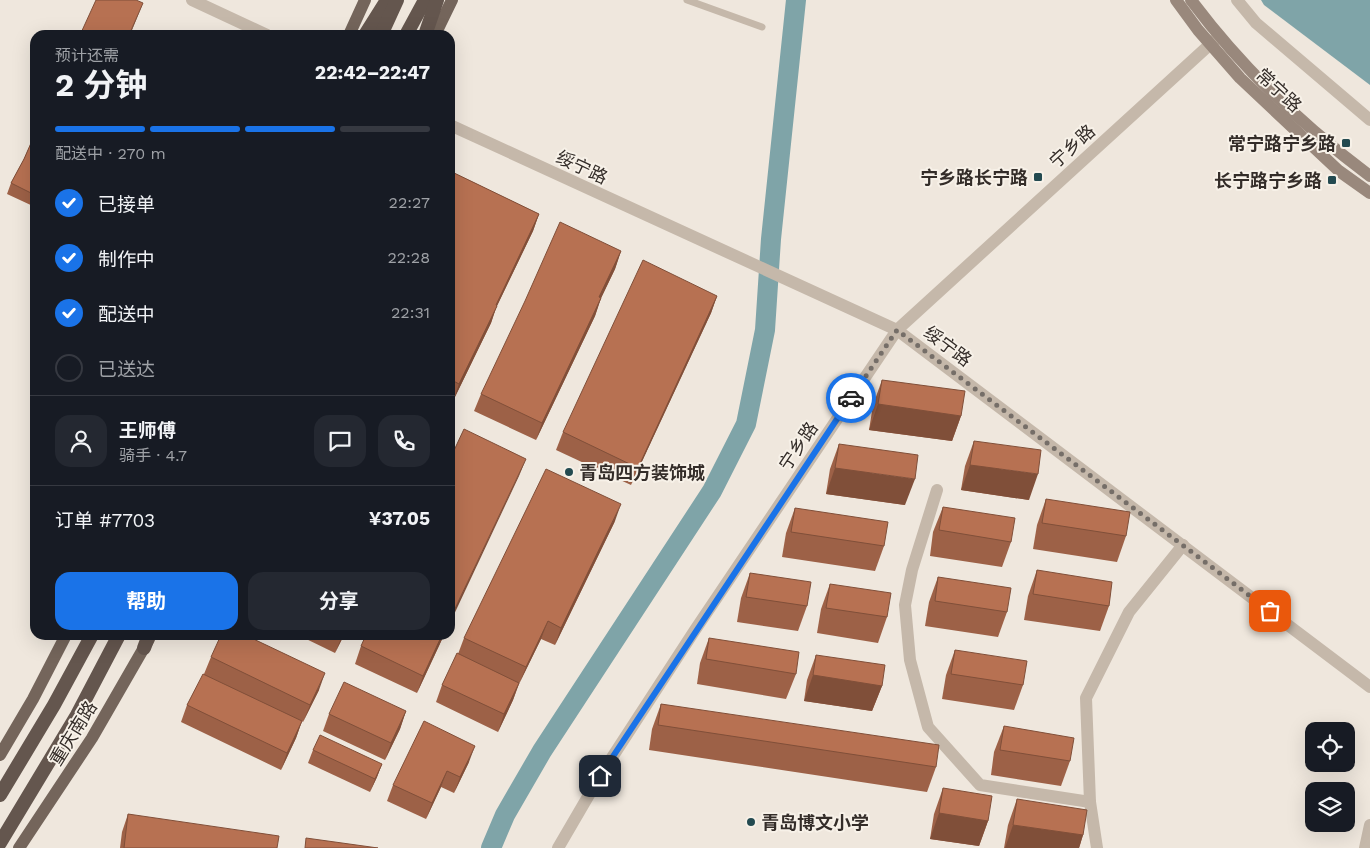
<!DOCTYPE html>
<html lang="zh">
<head>
<meta charset="utf-8">
<style>
	body { margin:0; font-family:"Work Sans","Noto Sans SC",sans-serif; background:#242831; color:#f1f3f6; height:100vh; display:flex; flex-direction:column; font-size:19px; white-space:nowrap }
	* { box-sizing:border-box; margin:0 }
	p { font-size:16px; color:#9ea1a6 }
	.icon { flex:none; width:28px; height:28px; fill:none; stroke:currentColor; stroke-width:2; stroke-linecap:round; stroke-linejoin:round }
	.map { position:relative; flex:1; overflow:hidden }
	.drawer { position:absolute; left:30px; top:30px; width:425px; height:610px; display:flex; flex-direction:column; background:#171b24; border-radius:15px; box-shadow:0 5px 20px #0002 }
	.drawer>* { flex:none }
	.fabs { position:absolute; left:1305px; top:722px; display:grid; gap:10px }
	.fabs a { display:grid; place-items:center; width:50px; height:50px; border-radius:10px; background:#171b24; box-shadow:0 5px 20px #0002; font-size:25px }
	.pin { position:absolute; display:grid; place-items:center; width:42px; height:42px; color:#fff; margin:-21px; border-radius:10px; box-shadow:0 2px 8px #0006 }
	.courier { position:absolute; display:grid; place-items:center; width:50px; height:50px; margin:-25px; border:4px solid #1a73e8; border-radius:50%; background:#fff; color:#222; box-shadow:0 1px 6px #0007 }
	.headline em { font-style:normal; font-weight:700 }
	.headline div { display:flex; flex-direction:column-reverse }
	.headline { display:flex; align-items:center; justify-content:space-between; height:85px; padding:0 25px }
	h1 { font-size:32px; font-weight:700; line-height:38px }
	.bar { display:grid; grid-template-columns:repeat(4,1fr); gap:8px 5px; align-content:center; height:60px; padding:0 25px }
	.bar i { height:6px; border-radius:4px; background:#363941 }
	.bar .active { background:#1a73e8 }
	.bar p { grid-column:span 4 }
	.line { display:flex; align-items:center; gap:12px; padding:0 25px; border-top:1px solid #363941 }
	.line div { flex:1 }
	.round { display:grid; place-items:center; flex:none; width:52px; height:52px; border-radius:15px; background:#242831 }
	ol { padding:0 25px; list-style:none }
	li { display:flex; align-items:center; gap:15px; height:55px }
	li p { margin-inline-start:auto }
	li .icon { padding:5px; border-radius:50%; background:#1a73e8; color:#fff; stroke-width:4 }
	li:last-child { color:#9ea1a6 }
	li i { width:28px; height:28px; border:2px solid #363941; border-radius:50% }
	.cta { display:flex; gap:10px; margin-top:auto; padding:10px 25px }
	.cta a { flex:1; height:58px; border-radius:15px; background:#1a73e8; color:#fff; font-size:20px; font-weight:700; line-height:58px; text-align:center }
	.cta a+a { background:#242831; color:#f1f3f6 }
	.map>svg:first-child { display:block }
</style>
</head>
<body>
<div class="map">
<svg width="1370" height="848" viewBox="0 0 1370 848">
	<rect width="100%" height="100%" fill="#efe7dd"/>
	<!-- water -->
	<path fill="#7fa4a8" d="M1261 0H1370V85L1264 5Z"/>
	<g fill="none" stroke-linecap="round" stroke-linejoin="round">
		<!-- river -->
		<path stroke="#7fa4a8" stroke-width="20" d="M491 848 505 815 542 751 712 491 746 424 765 330 771 239 796 0"/>
		<!-- service -->
		<path stroke="#c5b8aa" stroke-width="7" d="M687 0 762 27"/>
		<!-- minor -->
		<g stroke="#c5b8aa" stroke-width="12">
			<path d="M1237 0 1256 23 1370 120"/>
			<path d="M937 490 912 570 905 605 910 660 928 727 980 785 1090 802"/>
			<path d="M1097 848 1090 802 1086 698 1129 612 1183 545"/>
			<path d="M1365 848 1370 825"/>
		</g>
		<!-- tertiary -->
		<g stroke="#c5b8aa" stroke-width="12">
			<path d="M192 0 267 35"/>
			<path d="M450 125 897 330 1370 687"/>
			<path d="M558 848 600 776 695 630 897 330 1217 38"/>
		</g>
		<!-- secondary -->
		<g stroke="#99887c" stroke-width="12">
			<path d="M1176 0 1198 30 1240 78 1339 171 1370 193"/>
			<path d="M1191 0C1241 67 1303 126 1370 176"/>
		</g>
		<!-- primary -->
		<g stroke="#74655b" stroke-width="12">
			<path d="M349 35 365 0"/>
			<path d="M435 35 452 0"/>
			<path d="M0 755 33 699 66 635"/>
			<path d="M19 848 92 738 149 639"/>
		</g>
		<!-- trunk -->
		<g stroke="#64564e" stroke-width="14">
			<path d="M365 35 387 0"/>
			<path d="M381 35 397 0"/>
			<path d="M406 35 425 0"/>
			<path d="M425 35 437 0"/>
			<path d="M144 648 149 635"/>
			<path d="M0 795 54 705 92 635"/>
			<path d="M0 843 77 715 119 635"/>
		</g>
	</g>
	<!-- wall -->
	<g fill="#9d6147">
		<path d="M35 134V207L7 194 11 183 24 159Z"/>
		<path d="M450 171 539 214 533 231 496 308 491 323 453 401 450 400Z"/>
		<path d="M621 251 615 269 601 298 595 316 536 440 474 411 481 394Z"/>
		<path d="M717 296 711 313 631 485 556 450 563 432Z"/>
		<path d="M882 380 961 416 952 441 869 430 873 405Z"/>
		<path d="M974 441 1029 500 961 490 965 466Z"/>
		<path d="M839 444 905 505 826 494 830 469Z"/>
		<path d="M1046 499 1126 536 1117 562 1033 549 1037 525Z"/>
		<path d="M943 507 1011 542 1002 567 930 556 933 532Z"/>
		<path d="M795 508 884 546 875 571 782 557 786 533Z"/>
		<path d="M615 521 555 645 541 639 519 684 513 700 498 732 436 702 442 685 458 654 464 638Z"/>
		<path d="M1037 570 1109 606 1100 631 1024 620 1028 596Z"/>
		<path d="M750 573 807 606 798 631 737 622 741 598Z"/>
		<path d="M938 577 1007 612 998 637 925 626 929 602Z"/>
		<path d="M830 584 887 617 878 643 817 633 821 609Z"/>
		<path d="M298 635H344L335 653Z"/>
		<path d="M444 635 417 693 355 664 361 646Z"/>
		<path d="M709 638 796 674 786 699 697 684 700 663Z"/>
		<path d="M955 650 1023 685 1014 710 942 699 946 675Z"/>
		<path d="M816 655 882 686 872 711 804 701 807 680Z"/>
		<path d="M211 657 319 690 303 722 302 721 296 738 281 770 181 722 187 705 204 674Z"/>
		<path d="M661 704 936 767 927 792 649 750 652 729Z"/>
		<path d="M406 711 400 729 385 760 323 731 329 714Z"/>
		<path d="M1004 726 1070 761 1061 786 991 775 994 752Z"/>
		<path d="M313 750 382 764 377 777 370 792 308 763Z"/>
		<path d="M469 762 454 793 441 787 426 819 387 801 393 785Z"/>
		<path d="M943 788 988 821 979 846 930 839 934 814Z"/>
		<path d="M1017 799 1083 835 1079 848H1004L1008 825Z"/>
		<path d="M128 814 277 848H120L122 832Z"/>
	</g>
	<!-- shaded-wall -->
	<g fill="#804f39">
		<path d="M143 3 130 35H129Z"/>
		<path d="M539 214 533 231 496 308 491 323 453 401 459 384Z"/>
		<path d="M621 251 615 269 593 315 599 297Z"/>
		<path d="M717 296 711 313 631 485 638 468Z"/>
		<path d="M601 298 595 316 536 440 542 423Z"/>
		<path d="M878 404 961 416 952 441 869 430Z"/>
		<path d="M526 459 519 476 450 623V619Z"/>
		<path d="M970 465 1038 474 1029 500 961 490Z"/>
		<path d="M835 468 915 479 905 505 826 494Z"/>
		<path d="M621 504 615 521 555 645 561 628Z"/>
		<path d="M548 621 541 639 519 684 526 667Z"/>
		<path d="M342 635H344L335 653 342 636Z"/>
		<path d="M442 635H444L417 693 423 676Z"/>
		<path d="M325 673 319 690 303 722 310 705Z"/>
		<path d="M813 675 882 686 872 711 804 701Z"/>
		<path d="M519 683 513 700 498 732 504 714Z"/>
		<path d="M406 711 400 729 385 760 391 743Z"/>
		<path d="M302 721 296 738 281 770 287 753Z"/>
		<path d="M475 746 469 762 454 793 460 777Z"/>
		<path d="M382 764 377 777 370 792 375 779Z"/>
		<path d="M447 771 441 787 426 819 432 803Z"/>
		<path d="M939 813 988 821 979 846 930 839Z"/>
		<path d="M1013 825 1083 835 1079 848H1005Z"/>
	</g>
	<!-- building -->
	<g fill="#b77152" stroke="#804f39">
		<path d="M96 0H136L143 3 129 35H80Z"/>
		<path d="M35 134V195L11 183 24 159Z"/>
		<path d="M450 171 539 214 496 305 497 306 459 384 450 379Z"/>
		<path d="M560 222 621 251 599 297 601 298 542 423 481 394 525 301Z"/>
		<path d="M643 260 717 296 638 468 563 432Z"/>
		<path d="M882 380 965 391 961 416 878 404Z"/>
		<path d="M464 429 526 459 450 619V459Z"/>
		<path d="M974 441 1041 450 1038 474 970 465Z"/>
		<path d="M839 444 918 455 915 479 835 468Z"/>
		<path d="M546 469 621 504 561 628 548 621 526 667 464 638Z"/>
		<path d="M1046 499 1130 512 1126 536 1042 523Z"/>
		<path d="M943 507 1015 518 1011 542 939 530Z"/>
		<path d="M795 508 888 522 884 546 791 532Z"/>
		<path d="M1037 570 1112 582 1109 606 1033 594Z"/>
		<path d="M750 573 811 582 807 606 746 597Z"/>
		<path d="M938 577 1011 588 1007 612 935 601Z"/>
		<path d="M830 584 891 593 887 617 826 608Z"/>
		<path d="M221 635H245L325 673 310 705 211 657Z"/>
		<path d="M366 635H442L423 676 361 646Z"/>
		<path d="M709 638 799 652 796 674 706 659Z"/>
		<path d="M955 650 1027 661 1023 685 951 674Z"/>
		<path d="M457 653 519 683 504 714 442 685Z"/>
		<path d="M816 655 885 665 882 686 813 675Z"/>
		<path d="M203 674 302 721 287 753 187 705Z"/>
		<path d="M344 682 406 711 391 743 329 714Z"/>
		<path d="M661 704 939 745 936 767 658 725Z"/>
		<path d="M424 721 475 746 460 777 447 771 432 803 393 785Z"/>
		<path d="M1004 726 1074 738 1070 761 1000 750Z"/>
		<path d="M320 735 382 764 375 779 313 750Z"/>
		<path d="M943 788 992 796 988 821 939 813Z"/>
		<path d="M1017 799 1087 810 1083 835 1013 825Z"/>
		<path d="M128 814 279 836 277 848H124Z"/>
		<path d="M306 838 378 848H305Z"/>
	</g>
	<g fill="none" stroke-linecap="round" stroke-linejoin="round">
		<!-- done -->
		<path stroke="#756e68" stroke-width="5" stroke-dasharray="0 9" d="M851 398 897 330 1270 611"/>
		<!-- route -->
		<path stroke="#1a73e8" stroke-width="6" d="M600 776 851 398"/>
	</g>
	<!-- markers -->
	<g fill="#234a50" stroke="#f7f1e8" stroke-width="2">
		<rect x="1341" y="138" width="10" height="10" rx="2.5"/>
		<rect x="1033" y="172" width="10" height="10" rx="2.5"/>
		<rect x="1327" y="175" width="10" height="10" rx="2.5"/>
		<circle cx="569" cy="472" r="5"/>
		<circle cx="751" cy="822" r="5"/>
	</g>
	<g text-anchor="middle" dominant-baseline="central" stroke-width="4" stroke-linejoin="round" paint-order="stroke">
		<!-- street labels -->
		<g font-size="18" fill="#342d29" stroke="#f7f1e8">
			<text transform="translate(1279 90) rotate(43)">常宁路</text>
			<text transform="translate(1072 146) rotate(-42)">宁乡路</text>
			<text transform="translate(582 167) rotate(25)">绥宁路</text>
			<text transform="translate(948 346) rotate(37)">绥宁路</text>
			<text transform="translate(798 446) rotate(-56)">宁乡路</text>
			<text transform="translate(73 733) rotate(-58)">重庆南路</text>
		</g>
		<!-- poi labels -->
		<g font-size="18" font-weight="bold" fill="#342d29" stroke="#f7f1e8" text-anchor="end">
			<text x="1336" y="143">常宁路宁乡路</text>
			<text x="1028" y="177">宁乡路长宁路</text>
			<text x="1322" y="180">长宁路宁乡路</text>
			<text x="579" y="472" text-anchor="start">青岛四方装饰城</text>
			<text x="761" y="822" text-anchor="start">青岛博文小学</text>
		</g>
	</g>
</svg>
<div class="fabs">
<a><svg class="icon" aria-label="locate" viewBox="0 0 24 24"><circle cx="12" cy="12" r="6"/><path d="M12 2v4M12 18v4M2 12h4M18 12h4"/></svg></a>
<a><svg class="icon" aria-label="layers" viewBox="0 0 24 24"><path d="M12 4l9 5-9 5-9-5zM3 14l9 5 9-5"/></svg></a>
</div>
<div class="pin" style="left:1270px;top:611px;background:#ea580c"><svg class="icon" aria-label="bag" viewBox="0 0 24 24"><path d="M5 8h14l-1 12H6zM9 8a3 3 0 0 1 6 0"/></svg></div>
<div class="pin" style="left:600px;top:776px;background:#1f2937"><svg class="icon" aria-label="home" viewBox="0 0 24 24"><path d="M3 11l9-7 9 7M6 9v11h12V9"/></svg></div>
<div class="courier" style="left:851px;top:398px"><svg class="icon" aria-label="car" viewBox="0 0 24 24"><path d="M5 17H2v-5l4-1 3-4h7l3 4 3 1v5h-3M9 17h6M6 11h13"/><circle cx="7" cy="17" r="2"/><circle cx="17" cy="17" r="2"/></svg></div>
<section class="drawer">
<div class="headline"><div><h1>2 分钟</h1><p>预计还需</p></div><em>22:42–22:47</em></div>
<div class="bar"><i class="active"></i><i class="active"></i><i class="active"></i><i></i><p>配送中 · 270 m</p></div>
<ol>
<li><svg class="icon" aria-label="check" viewBox="0 0 24 24"><path d="M5 12l5 5 9-10"/></svg>已接单<p>22:27</p></li>
<li><svg class="icon" aria-label="check" viewBox="0 0 24 24"><path d="M5 12l5 5 9-10"/></svg>制作中<p>22:28</p></li>
<li><svg class="icon" aria-label="check" viewBox="0 0 24 24"><path d="M5 12l5 5 9-10"/></svg>配送中<p>22:31</p></li>
<li><i></i>已送达</li>
</ol>
<div class="line" style="height:90px"><a class="round"><svg class="icon" aria-label="person" viewBox="0 0 24 24"><circle cx="12" cy="8" r="4"/><path d="M4 21q1-7 8-7t8 7"/></svg></a><div><b>王师傅</b><p>骑手 · 4.7</p></div><a class="round"><svg class="icon" aria-label="chat" viewBox="0 0 24 24"><path d="M4 5h16v11H9l-5 4z"/></svg></a><a class="round"><svg class="icon" aria-label="phone" viewBox="0 0 24 24"><path d="M5 4h4l2 5-3 2q2 4 5 5l2-3 5 2v4C11 20 4 13 5 4z"/></svg></a></div>
<div class="line" style="height:65px"><div>订单 #7703</div><b>¥37.05</b></div>
<div class="cta"><a>帮助</a><a>分享</a></div>
</section>
</div>
</body>
</html>
